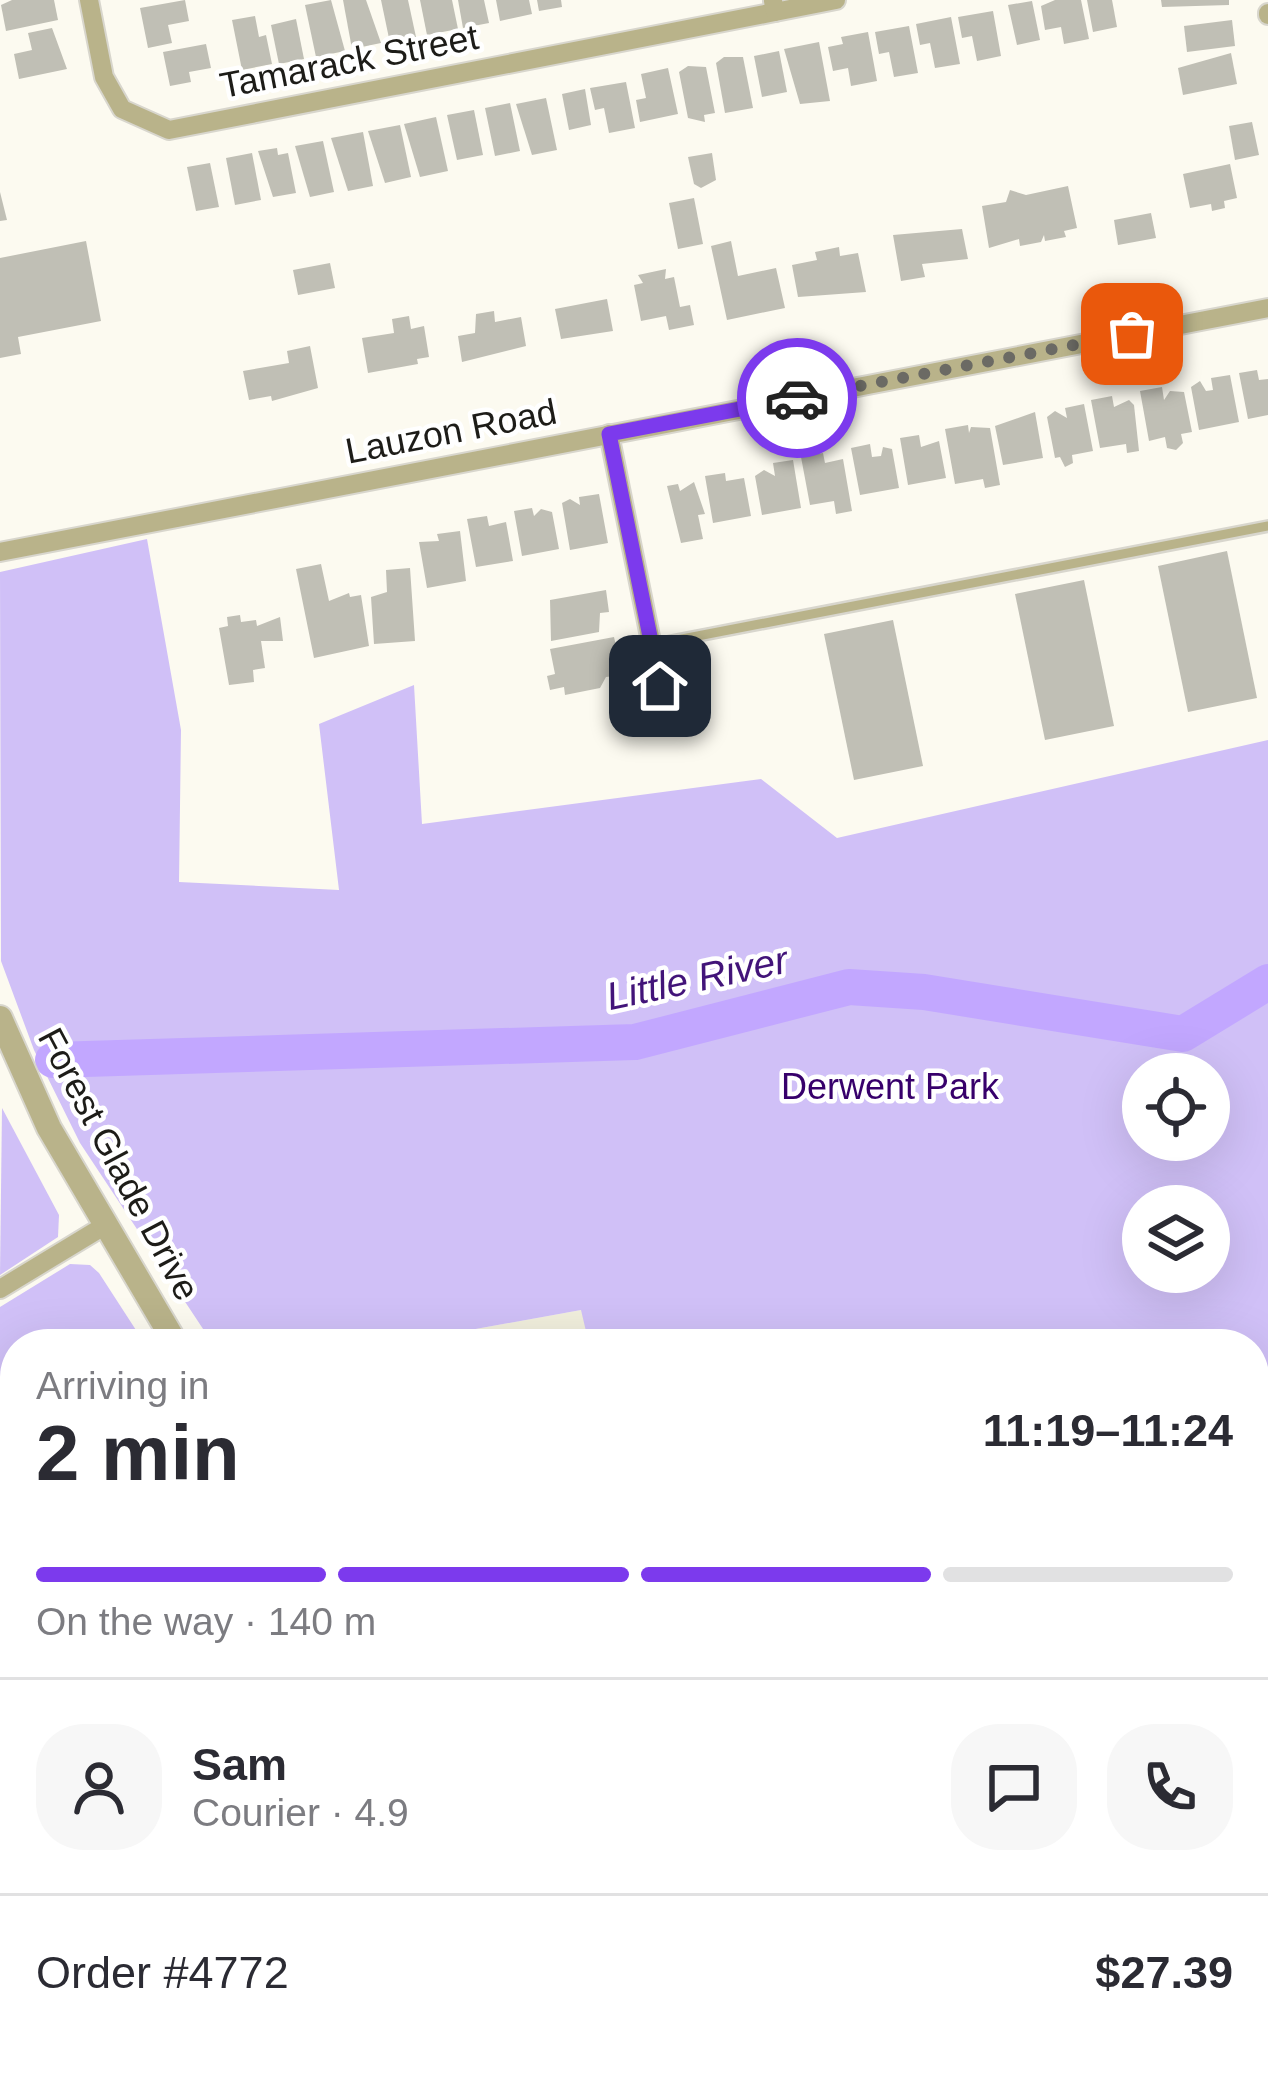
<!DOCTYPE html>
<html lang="en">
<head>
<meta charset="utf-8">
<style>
	body { margin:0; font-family:Arial,sans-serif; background:#f7f7f7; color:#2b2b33; height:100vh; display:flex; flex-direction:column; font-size:45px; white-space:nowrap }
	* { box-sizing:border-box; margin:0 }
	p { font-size:39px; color:#7c7c81 }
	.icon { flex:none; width:66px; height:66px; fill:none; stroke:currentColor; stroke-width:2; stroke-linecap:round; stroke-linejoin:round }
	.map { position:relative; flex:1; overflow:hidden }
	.sheet { position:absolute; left:0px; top:1329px; width:1269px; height:744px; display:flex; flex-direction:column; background:#fff; border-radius:48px 48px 0 0; box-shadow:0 12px 48px #0002 }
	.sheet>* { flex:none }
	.tools { position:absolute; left:1122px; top:1053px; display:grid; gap:24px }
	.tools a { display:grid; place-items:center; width:108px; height:108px; border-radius:50%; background:#fff; box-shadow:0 12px 48px #0002; font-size:60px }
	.pin { position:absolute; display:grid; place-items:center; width:102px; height:102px; color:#fff; margin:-51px; border-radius:24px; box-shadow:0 6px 18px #0006 }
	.courier { position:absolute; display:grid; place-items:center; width:120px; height:120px; margin:-60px; border:9px solid #7c3aed; border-radius:50%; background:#fff; color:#222; box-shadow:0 3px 15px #0007 }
	.summary em { font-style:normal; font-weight:700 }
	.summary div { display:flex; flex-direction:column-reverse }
	.summary { display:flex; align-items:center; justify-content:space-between; height:204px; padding:0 36px }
	h1 { font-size:78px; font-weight:700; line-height:90px }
	.bar { display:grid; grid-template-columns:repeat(4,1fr); gap:18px 12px; align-content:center; height:144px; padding:0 36px }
	.bar i { height:15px; border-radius:9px; background:#e1e1e2 }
	.bar .current { background:#7c3aed }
	.bar p { grid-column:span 4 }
	.line { display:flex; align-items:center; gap:30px; padding:0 36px; border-top:3px solid #e1e1e2 }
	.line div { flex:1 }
	.round { display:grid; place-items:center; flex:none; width:126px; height:126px; border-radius:48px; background:#f7f7f7 }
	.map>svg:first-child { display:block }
</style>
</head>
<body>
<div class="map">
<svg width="1268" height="2073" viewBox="0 0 1268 2073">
	<rect width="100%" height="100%" fill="#fcfaf0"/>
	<!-- built -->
	<g fill="#f1efdd">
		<path d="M581 1310 740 1344H393Z"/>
		<path d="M15 1671V2013L0 1941V1676Z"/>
		<path d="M24 2058H414L341 2073H28Z"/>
	</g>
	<!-- green -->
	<g fill="#d0c0f7" fill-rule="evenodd">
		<path d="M147 539 181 730 179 882 339 890 319 724 414 685 422 824 761 779 837 838 1268 740V1747L1254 1754V1344H589L581 1310 393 1344H213L80 1143 34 1050 1 961 0 572ZM1143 1074H1209V1140H1143ZM1143 1206H1209V1272H1143Z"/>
		<path d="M2 1108 59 1215 58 1237 0 1275Z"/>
		<path d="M70 1264 90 1265 99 1273 145 1344H15V1671L0 1676V1307Z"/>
	</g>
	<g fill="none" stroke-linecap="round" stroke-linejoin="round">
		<!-- river -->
		<path stroke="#c2a7ff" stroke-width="36" d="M53 1060 635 1042 849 987 924 992 1183 1034 1268 982"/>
	</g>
	<!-- building -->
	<g fill="#c0bfb5">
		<path d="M12 0H54L58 20 6 31 1 5Z"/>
		<path d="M185 0 189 21 168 25 172 43 148 48 140 8Z"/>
		<path d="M331 0 345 51 316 57 305 5Z"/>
		<path d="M343 0H366L381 43 352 49Z"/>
		<path d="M381 0H408L416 37 390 43Z"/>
		<path d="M420 0H452L458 29 427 35Z"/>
		<path d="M458 0H484L489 23 463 28Z"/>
		<path d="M496 0H529L532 14 500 21Z"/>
		<path d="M537 0H561L562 7 539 11Z"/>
		<path d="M1055 0H1081L1089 39 1064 44 1061 27 1045 30 1041 6Z"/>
		<path d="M1087 0H1112L1117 27 1093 32Z"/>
		<path d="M1161 0H1229V5L1162 7Z"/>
		<path d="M1032 1 1040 40 1017 45 1008 5Z"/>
		<path d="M993 11 1001 56 977 61 972 36 962 38 958 17Z"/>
		<path d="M255 16 259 37 266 35 272 64 242 70 232 20Z"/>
		<path d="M951 17 960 64 935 68 930 43 920 45 916 24Z"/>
		<path d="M296 19 304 59 279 64 271 25Z"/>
		<path d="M1232 20 1235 46 1187 52 1184 26Z"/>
		<path d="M909 26 918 73 894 77 889 52 879 54 875 32Z"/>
		<path d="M52 28 67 69 19 79 14 54 32 50 28 33Z"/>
		<path d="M868 32 877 81 851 86 848 68 833 71 828 47 843 44 841 37Z"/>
		<path d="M819 42 830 101 800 104 784 49Z"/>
		<path d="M206 44 211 68 189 72 191 82 170 86 163 52Z"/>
		<path d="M779 51 787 92 762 97 754 56Z"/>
		<path d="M1231 53 1237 84 1183 95 1178 68Z"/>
		<path d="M724 57H743L753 108 725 113 716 63Z"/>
		<path d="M688 66 706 67 715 113 704 115 705 122 688 118 679 72Z"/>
		<path d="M668 68 678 114 640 122 636 100 646 98 641 74Z"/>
		<path d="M626 82 635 128 609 133 604 108 595 110 590 88Z"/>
		<path d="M585 89 591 125 569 130 562 94Z"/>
		<path d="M546 98 557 150 532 155 516 104Z"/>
		<path d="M510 103 520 151 495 156 485 108Z"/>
		<path d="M474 110 483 155 457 160 447 115Z"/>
		<path d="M436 117 448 171 420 177 404 124Z"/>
		<path d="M1252 122 1259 155 1235 160 1229 126Z"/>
		<path d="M400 125 411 177 385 183 368 131Z"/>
		<path d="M363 132 373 186 348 191 331 138Z"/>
		<path d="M323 141 334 192 310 197 295 146Z"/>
		<path d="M277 148 278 155 288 153 296 193 273 197 258 151Z"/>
		<path d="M252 153 261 200 235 205 226 158Z"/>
		<path d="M712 153 716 180 701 188 694 184 688 157Z"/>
		<path d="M210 163 219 207 196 211 187 167Z"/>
		<path d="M1230 164 1237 198 1224 201 1225 208 1212 211 1211 204 1190 208 1183 174Z"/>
		<path d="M1068 186 1077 228 1064 231 1066 237 1045 241 1044 235 1041 242 1020 246 1019 239 989 248 982 206 1006 202 1010 190 1026 195Z"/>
		<path d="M0 192 7 220 0 221Z"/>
		<path d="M694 198 703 244 678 249 669 203Z"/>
		<path d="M1151 213 1156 238 1118 245 1114 220Z"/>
		<path d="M962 229 968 259 922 264 925 277 901 281 893 235Z"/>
		<path d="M86 241 101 321 18 337 21 354 0 358V258Z"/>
		<path d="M731 241 738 276 776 268 785 308 727 320 711 246Z"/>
		<path d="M839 247 840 256 858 253 866 292 798 297 792 265 817 260 815 252Z"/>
		<path d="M330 263 335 288 298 295 293 270Z"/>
		<path d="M666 269 665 279 674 277 680 307 690 305 694 325 669 330 666 316 641 321 634 285 643 283 638 275Z"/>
		<path d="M607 299 613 331 561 339 555 309Z"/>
		<path d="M494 311 495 322 521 317 526 346 462 362 458 336 475 333 476 314Z"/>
		<path d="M409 316 411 329 424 326 429 357 417 359 418 364 368 373 362 338 394 333 392 319Z"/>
		<path d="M310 346 318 388 272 401 271 396 249 400 243 371 289 363 287 351Z"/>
		<path d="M1257 370 1259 380 1268 379V415L1248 419 1239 373Z"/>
		<path d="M1230 375 1239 422 1199 430 1191 387 1200 381 1206 391 1213 390 1211 378Z"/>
		<path d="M1162 387 1164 400 1170 391 1184 392 1192 432 1181 434 1183 443 1176 450 1167 448 1165 437 1149 441 1140 391Z"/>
		<path d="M1112 396 1114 407 1129 400 1134 405 1139 451 1127 453 1126 444 1100 448 1091 400Z"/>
		<path d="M1084 404 1093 451 1072 455 1073 463 1065 467 1060 457 1055 458 1047 417 1055 411 1067 418 1065 408Z"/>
		<path d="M1035 412 1043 458 1003 465 995 426Z"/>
		<path d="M968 425 969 433 971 427 990 428 1000 485 985 488 983 479 955 484 945 429Z"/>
		<path d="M919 435 921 447 939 441 946 478 908 485 900 438Z"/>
		<path d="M870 444 872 457 881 456 883 447 892 449 899 488 860 495 851 448Z"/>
		<path d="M823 453 825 463 843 459 852 511 836 514 834 501 810 505 801 457Z"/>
		<path d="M793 460 801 508 762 515 755 476 764 470 775 476 773 463Z"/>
		<path d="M725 473 726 481 744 478 751 516 713 523 705 476Z"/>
		<path d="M694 482 705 514 698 515 703 539 681 543 667 486 678 484 680 491Z"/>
		<path d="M599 494 608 543 570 550 562 503 570 499 580 505 579 497Z"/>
		<path d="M532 508 534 516 541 509 552 512 559 549 522 556 514 511Z"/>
		<path d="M487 516 489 526 506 522 513 561 476 567 467 519Z"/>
		<path d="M460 531 466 581 427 588 419 542 439 541 437 534Z"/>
		<path d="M1227 551 1257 698 1188 712 1158 566Z"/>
		<path d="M321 564 329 601 349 593 350 597 361 595 369 646 314 658 296 569Z"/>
		<path d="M410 568 415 641 374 644 371 597 387 592 386 570Z"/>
		<path d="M1084 580 1114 726 1045 740 1015 594Z"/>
		<path d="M606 590 609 612 600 613 599 632 551 641 550 600Z"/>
		<path d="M240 615 241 622 256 620 257 626 280 617 283 641H261L265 668 253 670 254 682 229 685 219 628 228 626 227 617Z"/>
		<path d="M893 620 923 766 854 780 824 634Z"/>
		<path d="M614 637 620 663 612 665 614 676 606 677 600 688 565 695 564 687 550 690 547 676 555 674 550 649Z"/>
	</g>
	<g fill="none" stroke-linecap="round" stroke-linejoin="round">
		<defs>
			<g id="service">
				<path d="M651 645 1268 526"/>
				<path d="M0 1509 15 1500"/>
				<path d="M0 1578 15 1603"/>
				<path d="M0 1643 15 1641"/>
				<path d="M0 1698 15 1695"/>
				<path d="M0 1818 15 1893"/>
				<path d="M47 2058 50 2073"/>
				<path d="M104 2058 113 2064 146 2058"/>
			</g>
			<g id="minor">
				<path d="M89 0 104 77 122 109 169 130 775 12"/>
				<path d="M773 1 775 12 836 0"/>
				<path d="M1268 13V15"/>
				<path d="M609 434 660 686"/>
				<path d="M0 552 1268 308"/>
				<path d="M0 1289 104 1226"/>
			</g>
			<path id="tertiary" d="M0 1018 49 1128 176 1344"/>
			<g id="secondary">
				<path d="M1254 1907 1268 1904"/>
				<path d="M1254 1956 1268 1954"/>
				<path d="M412 2073 487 2058"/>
				<path d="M653 2073 734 2058"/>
			</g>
			<g id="motorway">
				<path d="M1254 1871 1268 1867"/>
				<path d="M1150 2058 1205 2073"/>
				<path d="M727 2059 753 2058"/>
			</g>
		</defs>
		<!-- service casing -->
		<use href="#service" stroke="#d8d6cd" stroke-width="14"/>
		<!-- minor casing -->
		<use href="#minor" stroke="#d8d6cd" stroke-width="22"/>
		<!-- tertiary casing -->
		<use href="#tertiary" stroke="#d8d6cd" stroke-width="28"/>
		<!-- secondary casing -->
		<use href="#secondary" stroke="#d8d6cd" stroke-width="32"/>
		<!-- motorway casing -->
		<use href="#motorway" stroke="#d8d6cd" stroke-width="38"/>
		<!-- service -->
		<use href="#service" stroke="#b9b38a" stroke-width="9"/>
		<!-- minor -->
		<use href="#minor" stroke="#b9b38a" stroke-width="18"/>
		<!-- tertiary -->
		<use href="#tertiary" stroke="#b9b38a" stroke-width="24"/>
		<!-- secondary -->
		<use href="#secondary" stroke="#9a9051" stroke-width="27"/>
		<!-- motorway -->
		<use href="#motorway" stroke="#6d6105" stroke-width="33"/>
	</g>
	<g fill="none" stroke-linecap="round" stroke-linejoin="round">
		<!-- done -->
		<path stroke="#6b6a64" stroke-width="12" stroke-dasharray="0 21.6" d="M797 398 1132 334"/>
		<!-- route -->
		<path stroke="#7c3aed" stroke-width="15" d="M660 686 609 434 797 398"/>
	</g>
	<g text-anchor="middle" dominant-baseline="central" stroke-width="9" stroke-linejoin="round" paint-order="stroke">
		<!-- street labels -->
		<g font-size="36" fill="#1d1c18" stroke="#fff">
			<text transform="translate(349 61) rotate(-11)">Tamarack Street</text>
			<text transform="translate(451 431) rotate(-11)">Lauzon Road</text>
			<text transform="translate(119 1164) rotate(62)">Forest Glade Drive</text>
		</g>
		<!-- park labels -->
		<g font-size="36" fill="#37006b" stroke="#fff">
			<text x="890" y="1086">Derwent Park</text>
		</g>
		<!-- water labels -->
		<g font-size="39" font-style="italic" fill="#421479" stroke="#fff">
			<text transform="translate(697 978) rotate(-12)">Little River</text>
		</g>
	</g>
</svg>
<div class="tools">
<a><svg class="icon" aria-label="locate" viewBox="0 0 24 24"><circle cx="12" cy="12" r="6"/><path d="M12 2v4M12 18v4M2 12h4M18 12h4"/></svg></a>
<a><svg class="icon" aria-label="layers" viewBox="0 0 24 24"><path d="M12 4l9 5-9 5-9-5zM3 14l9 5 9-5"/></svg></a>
</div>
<div class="pin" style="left:1132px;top:334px;background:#ea580c"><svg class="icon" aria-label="bag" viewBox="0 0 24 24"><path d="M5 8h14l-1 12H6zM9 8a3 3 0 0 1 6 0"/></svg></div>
<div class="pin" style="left:660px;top:686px;background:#1f2937"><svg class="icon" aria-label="home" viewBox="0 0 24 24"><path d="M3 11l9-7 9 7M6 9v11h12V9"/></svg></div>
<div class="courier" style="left:797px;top:398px"><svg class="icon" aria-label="car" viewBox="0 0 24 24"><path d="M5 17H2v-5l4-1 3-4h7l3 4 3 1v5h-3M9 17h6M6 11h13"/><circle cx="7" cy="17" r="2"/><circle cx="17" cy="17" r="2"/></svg></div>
<section class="sheet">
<div class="summary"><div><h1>2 min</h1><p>Arriving in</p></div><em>11:19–11:24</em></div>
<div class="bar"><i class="current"></i><i class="current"></i><i class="current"></i><i></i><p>On the way · 140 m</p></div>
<div class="line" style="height:216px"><a class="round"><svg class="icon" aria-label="person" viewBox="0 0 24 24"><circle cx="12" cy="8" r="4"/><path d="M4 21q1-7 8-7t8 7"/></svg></a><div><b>Sam</b><p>Courier · 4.9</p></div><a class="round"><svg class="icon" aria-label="chat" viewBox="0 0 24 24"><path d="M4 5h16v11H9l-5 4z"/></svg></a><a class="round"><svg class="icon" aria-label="phone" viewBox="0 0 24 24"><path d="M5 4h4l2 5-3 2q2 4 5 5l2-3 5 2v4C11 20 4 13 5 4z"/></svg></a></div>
<div class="line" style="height:156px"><div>Order #4772</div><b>$27.39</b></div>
</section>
</div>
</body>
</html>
